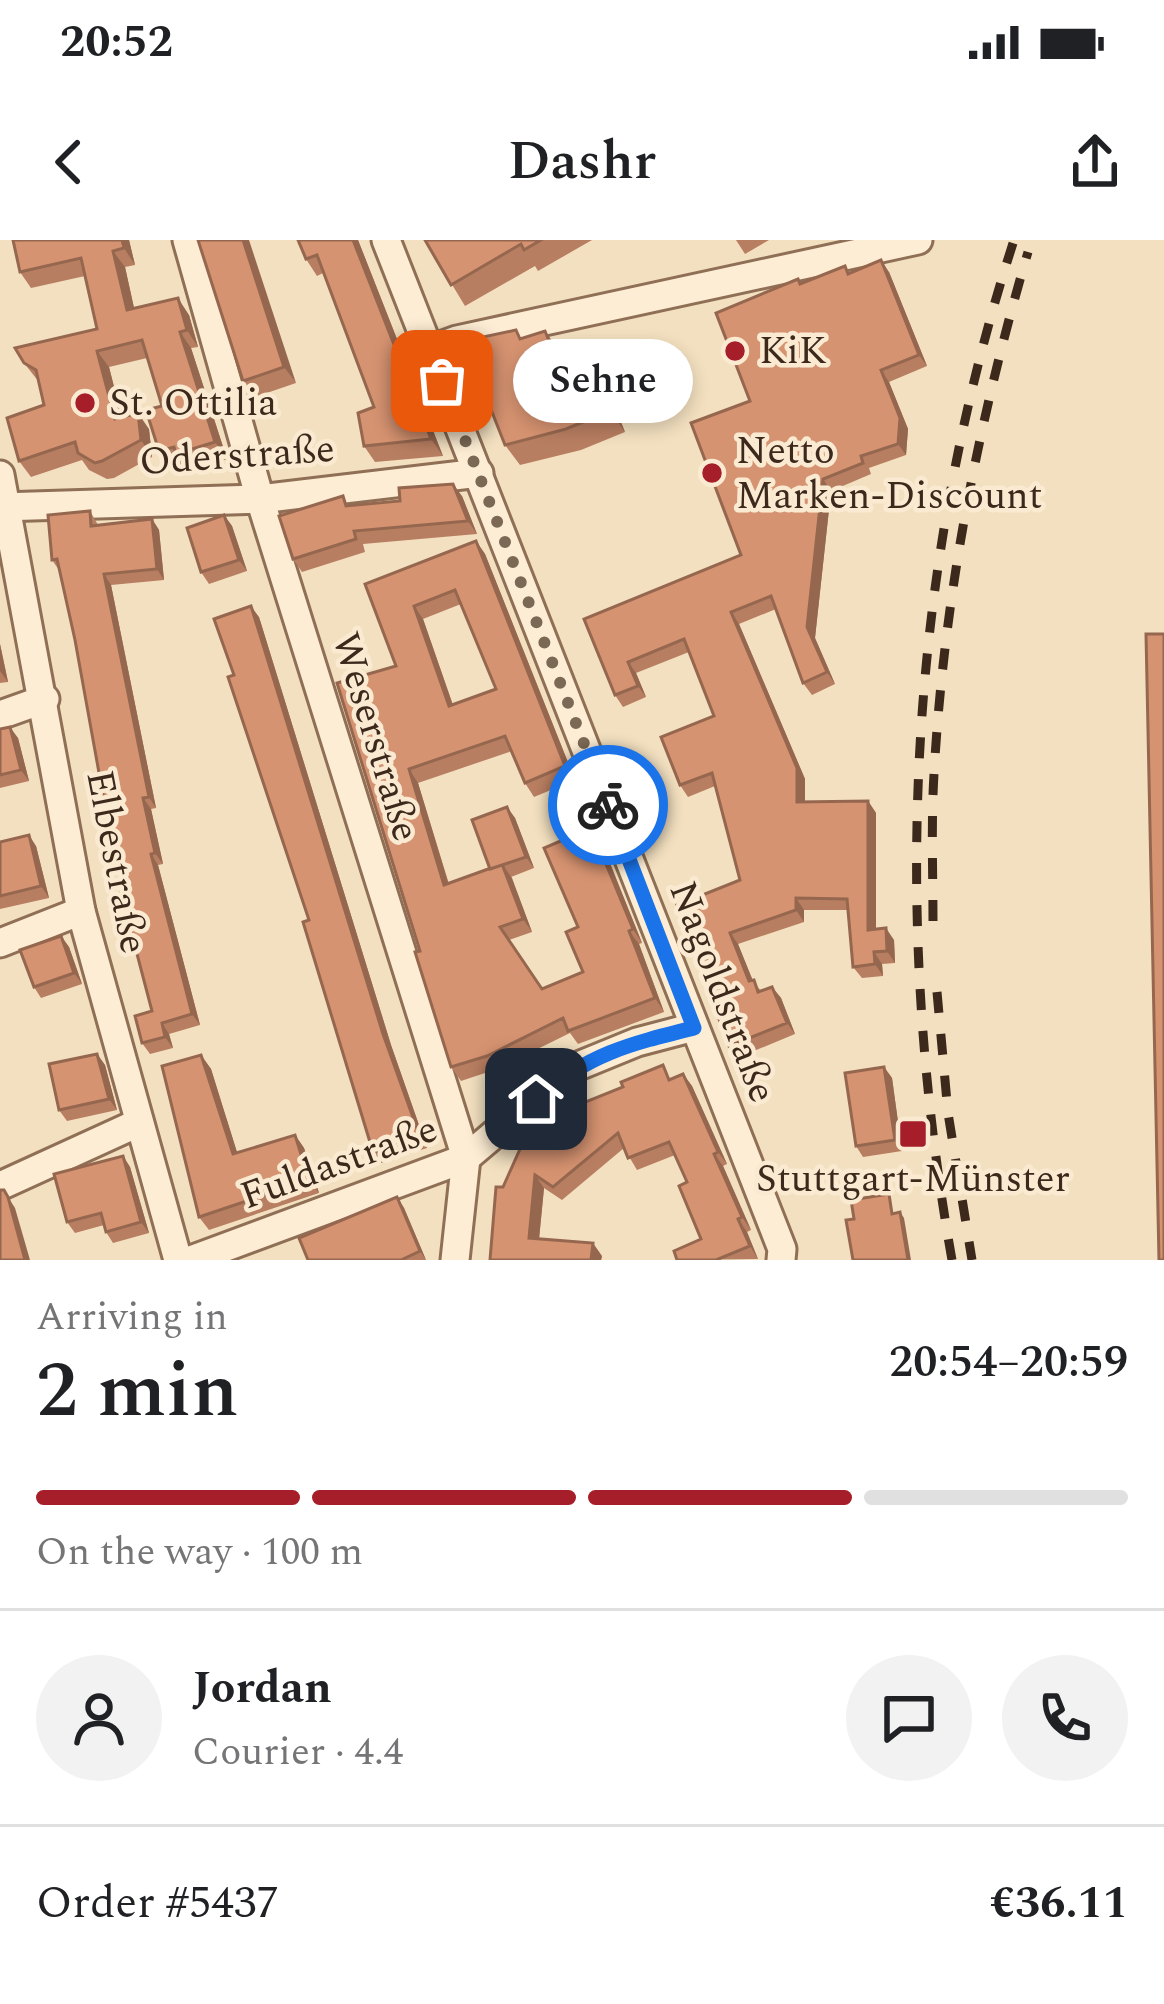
<!DOCTYPE html>
<html lang="en">
<head>
<meta charset="utf-8">
<style>
	body { margin:0; font-family:Spectral,serif; background:#f2f2f2; color:#202124; height:100vh; display:flex; flex-direction:column; font-size:45px; white-space:nowrap }
	* { box-sizing:border-box; margin:0 }
	p { font-size:39px; color:#757577 }
	.icon { flex:none; width:66px; height:66px; fill:none; stroke:currentColor; stroke-width:2; stroke-linecap:round; stroke-linejoin:round }
	.map { position:relative; height:1020px; overflow:hidden }
	.drawer { display:flex; flex-direction:column; background:#fff; flex:1 }
	.drawer>* { flex:none }
	.pin { position:absolute; display:grid; place-items:center; width:102px; height:102px; color:#fff; margin:-51px; border-radius:24px; box-shadow:0 6px 18px #0006 }
	.courier { position:absolute; display:grid; place-items:center; width:120px; height:120px; margin:-60px; border:9px solid #1a73e8; border-radius:50%; background:#fff; color:#222; box-shadow:0 3px 15px #0007 }
	.bubble { position:absolute; height:84px; border-radius:42px; background:#fff; box-shadow:0 6px 18px #0003; font-size:39px; font-weight:600; line-height:84px; text-align:center }
	.overview em { font-style:normal; font-weight:600 }
	.overview div { display:flex; flex-direction:column-reverse }
	.overview { display:flex; align-items:center; justify-content:space-between; height:204px; padding:0 36px }
	h1 { font-size:78px; font-weight:600; line-height:90px }
	.bar { display:grid; grid-template-columns:repeat(4,1fr); gap:18px 12px; align-content:center; height:144px; padding:0 36px }
	.bar i { height:15px; border-radius:9px; background:#e0e0e0 }
	.bar .active { background:#a51e2a }
	.bar p { grid-column:span 4 }
	.line { display:flex; align-items:center; gap:30px; padding:0 36px; border-top:3px solid #e0e0e0 }
	.line div { flex:1 }
	.round { display:grid; place-items:center; flex:none; width:126px; height:126px; border-radius:63px; background:#f2f2f2 }
	.status { display:flex; justify-content:space-between; align-items:center; height:84px; padding:0 60px; background:#fff; direction:ltr }
	.status svg { height:33px; fill:currentColor }
	header { display:flex; justify-content:space-between; align-items:center; height:156px; padding:0 36px; background:#fff; font-size:54px; font-weight:600 }
	.map>svg:first-child { display:block }
</style>
</head>
<body>
<div class="status"><b>20:52</b><svg viewBox="0 0 49 12"><path d="M0 12V9h3v3zM5 12V6h3v6zM10 12V3h3v9zM15 12V0h3v12zM26 1h20v11H26zM47 4h2v5h-2z"/></svg></div>
<header><svg class="icon" aria-label="back" viewBox="0 0 24 24"><path d="M15 5l-7 7 7 7"/></svg>Dashr<svg class="icon" aria-label="share" viewBox="0 0 24 24"><path d="M12 15V3M7 8l5-5 5 5M5 13v7h14v-7"/></svg></header>
<div class="map">
<svg width="1164" height="1020" viewBox="0 0 1164 1020">
	<rect width="100%" height="100%" fill="#f3e0c0"/>
	<g fill="none" stroke-linecap="round" stroke-linejoin="round">
		<defs>
			<g id="minor">
				<path d="M187 0 260 259 466 918 455 1020"/>
				<path d="M386 0 782 1009 781 1020"/>
				<path d="M430 110 457 100 918 0"/>
				<path d="M0 235 81 671 178 1020"/>
				<path d="M0 267 260 259 479 233"/>
				<path d="M0 475 45 459"/>
				<path d="M0 703 81 671"/>
				<path d="M0 946 138 883"/>
				<path d="M191 1020 466 918 571 829 637 802 694 787"/>
			</g>
		</defs>
		<!-- minor casing -->
		<use href="#minor" stroke="#8f6f55" stroke-width="33"/>
		<!-- minor -->
		<use href="#minor" stroke="#fdedd4" stroke-width="27"/>
		<!-- rail -->
		<g stroke="#3c291c" stroke-width="9" stroke-dasharray="21 21" stroke-linecap="butt">
			<path d="M933 681C933 632 931 583 934 534 944 356 978 182 1028 12"/>
			<path d="M937 752 948 873 972 1020"/>
			<path d="M952 1020C891 678 907 331 1014 0"/>
		</g>
	</g>
	<!-- wall -->
	<g fill="#b87e61" fill-rule="evenodd">
		<path d="M129 0 135 25 125 27 134 68 189 75 198 107 191 108 227 219 188 231 183 224 171 228 159 211 162 166 147 118 109 127 122 177 149 189 152 217 114 238 107 239 89 230 82 220 31 237 19 221 44 165 39 142 24 123 97 89 85 36 31 48 20 32Z"/>
		<path d="M198 0 296 143 255 157 243 141Z"/>
		<path d="M358 0 443 216 375 222 364 206 374 167 323 33 317 36 306 19Z"/>
		<path d="M425 0H592L538 31 535 26 465 66Z"/>
		<path d="M736 0H769L745 14Z"/>
		<path d="M845 26 849 33 889 32 927 126 889 142 908 189 906 215 869 228 871 234 831 251 815 398 835 444 812 455 803 443 776 369 739 384 805 539V562L868 561 876 573V689L894 700 895 723 882 724 883 736 862 738 853 727 848 670H804V682L738 704 752 740 761 751 772 747 781 758 795 794 737 818 729 806 677 665 740 640 715 546 688 557 680 545 714 476 689 412 636 433 646 457 623 467 615 455 584 379 741 315 750 161 801 44Z"/>
		<path d="M522 98 560 112 563 121 586 113 601 134 625 192 581 210 520 225 505 205Z"/>
		<path d="M462 256 477 294 363 304 365 312 302 332 293 319 349 265Z"/>
		<path d="M90 271 98 285 152 279 159 290 164 340 111 345 156 568 151 569 163 624 158 625 200 785 169 794 173 808 150 814 142 803 152 771 111 575 105 566 75 400 59 330 52 320Z"/>
		<path d="M224 275 232 286 247 331 209 344 201 332Z"/>
		<path d="M476 301 485 314 575 540 534 557 525 543 512 511 418 543 449 644 490 629 507 567 515 578 534 628 511 637 532 692 509 700 542 749 583 732 578 687 591 588 601 601 642 703 639 704 664 772 578 804 570 793 497 829 461 841 451 827 420 711 396 426 365 344ZM461 364 496 449 453 465 423 379Z"/>
		<path d="M259 377 391 805 427 908 381 923 373 912 309 680Z"/>
		<path d="M0 404 8 442 0 443Z"/>
		<path d="M0 489 18 498 29 541 0 548Z"/>
		<path d="M0 602 36 606 49 658 0 669Z"/>
		<path d="M61 696 69 707 82 744 41 758 34 747Z"/>
		<path d="M97 814 105 825 117 870 67 881 59 870Z"/>
		<path d="M201 815 211 829 237 913 295 895 304 908 319 953 209 990 199 977Z"/>
		<path d="M884 827 892 838 902 911 863 917 856 906Z"/>
		<path d="M683 834 692 846 727 924 723 926 751 990 747 992 758 1019 677 1020 701 999 687 942 675 915 637 930 624 908 562 960 544 948 539 998 602 1016 601 1020H490L503 947 540 872 549 885Z"/>
		<path d="M123 916 130 927 149 993 113 1003 106 992 104 985 75 993 67 982Z"/>
		<path d="M397 957 404 968 426 1020H308Z"/>
	</g>
	<!-- shaded-wall -->
	<g fill="#96674f">
		<path d="M122 0H129L135 25 124 8Z"/>
		<path d="M243 0H249L296 143 284 127Z"/>
		<path d="M353 0H358L443 216 431 199Z"/>
		<path d="M113 11 125 27 138 86 127 70Z"/>
		<path d="M881 20 889 32 927 126 919 115Z"/>
		<path d="M178 58 189 75 198 107 187 90Z"/>
		<path d="M545 91 560 112 572 144 558 123Z"/>
		<path d="M180 92 191 108 227 219 215 202Z"/>
		<path d="M97 111 109 127 126 195 115 179Z"/>
		<path d="M586 113 601 134 625 192 610 171Z"/>
		<path d="M881 130 889 142 908 189 906 215 898 204Z"/>
		<path d="M138 173 149 189 152 217 141 200Z"/>
		<path d="M823 239 831 251 815 398 835 444 827 432 807 387Z"/>
		<path d="M453 244 462 256 477 294 468 281Z"/>
		<path d="M224 275 232 286 247 331 239 320Z"/>
		<path d="M152 279 159 290 164 340 157 329Z"/>
		<path d="M476 301 485 314 575 540 565 526Z"/>
		<path d="M104 334 111 345 156 568 149 557Z"/>
		<path d="M251 366 259 377 391 805 427 908 420 897 383 794Z"/>
		<path d="M414 366 423 379 458 480 449 466Z"/>
		<path d="M731 372 739 384 805 539V574L797 562Z"/>
		<path d="M0 404 8 442 0 431Z"/>
		<path d="M628 422 636 433 646 457 638 446Z"/>
		<path d="M10 487 18 498 29 541 21 530Z"/>
		<path d="M409 529 418 543 453 659 444 645Z"/>
		<path d="M143 558 151 569 163 624 155 613Z"/>
		<path d="M868 561 876 573V701L868 690Z"/>
		<path d="M507 567 515 578 534 628 526 617Z"/>
		<path d="M591 588 601 601 642 703 633 689Z"/>
		<path d="M29 595 36 606 49 658 41 646Z"/>
		<path d="M151 614 158 625 200 785 192 774Z"/>
		<path d="M502 624 512 638 532 692 523 679Z"/>
		<path d="M796 658 804 670V682L796 670Z"/>
		<path d="M886 688 894 700 895 723 887 711Z"/>
		<path d="M629 691 639 704 664 772 655 758Z"/>
		<path d="M730 693 738 704 758 753 749 741Z"/>
		<path d="M61 696 69 707 82 744 74 733Z"/>
		<path d="M874 712 882 724 883 736 875 724Z"/>
		<path d="M772 747 781 758 795 794 787 783Z"/>
		<path d="M162 783 169 794 173 808 165 797Z"/>
		<path d="M97 814 105 825 117 870 109 859Z"/>
		<path d="M201 815 211 829 242 928 233 914Z"/>
		<path d="M884 827 892 838 902 911 895 900Z"/>
		<path d="M683 834 692 846 727 924 718 912Z"/>
		<path d="M540 872 549 885 539 893Z"/>
		<path d="M295 895 304 908 319 953 309 940Z"/>
		<path d="M714 914 723 926 751 990 742 977Z"/>
		<path d="M123 916 130 927 149 993 141 982Z"/>
		<path d="M535 935 544 948 538 1010 529 998Z"/>
		<path d="M8 957 15 968 30 1020H25Z"/>
		<path d="M397 957 404 968 426 1020 420 1011Z"/>
		<path d="M900 972 904 978 911 1020H908Z"/>
		<path d="M738 979 747 992 758 1019 750 1006Z"/>
		<path d="M593 1003 602 1016 601 1020H591Z"/>
	</g>
	<!-- building -->
	<g fill="#d69371" stroke="#96674f" stroke-width="3" fill-rule="evenodd">
		<path d="M13 0H122L124 8 113 11 127 70 178 58 187 90 180 92 215 202 176 214 174 207 159 211 146 170 162 166 142 100 97 111 115 179 138 173 141 200 102 221 95 223 78 213 75 202 19 221 7 178 44 165 36 130 24 123 15 108 97 89 81 18 20 32Z"/>
		<path d="M198 0H243L284 127 243 141Z"/>
		<path d="M298 0H353L431 199 364 206 358 173 374 167 317 15 306 19Z"/>
		<path d="M425 0H541L524 10 521 4 451 45Z"/>
		<path d="M881 20 919 115 881 130 900 178 898 204 861 216 863 223 823 239 807 387 827 432 803 443 771 356 731 372 797 528V562L868 561V690L886 688 887 711 874 712 875 724 853 727 847 659 796 658V670L730 693 749 741 754 740 758 752 772 747 787 783 729 806 677 665 740 640 712 533 680 545 661 497 714 476 684 399 628 422 638 446 615 455 584 379 741 315 691 183 750 161 716 73 798 39 800 44 845 26 848 34Z"/>
		<path d="M516 90 520 99 545 91 558 123 586 113 610 171 566 189 505 205 464 101Z"/>
		<path d="M453 244 468 281 354 291 356 299 293 319 279 276 343 256 346 266 400 261 399 248Z"/>
		<path d="M90 271 91 286 152 279 157 329 104 334 149 557 143 558 155 613 151 614 192 774 162 783 165 797 142 803 135 776 152 771 121 653 127 652 109 565 105 566 75 400 57 319 52 320 48 275Z"/>
		<path d="M224 275 239 320 201 332 187 288Z"/>
		<path d="M476 301 565 526 525 543 505 496 409 529 444 645 502 624 523 679 500 687 542 749 583 732 566 692 578 687 544 608 591 588 633 689 629 691 655 758 568 791 563 778 487 816 451 827 415 712 420 711 337 443 396 426 365 344ZM455 350 496 449 449 466 414 366Z"/>
		<path d="M251 366 383 794 420 897 373 912 303 682 309 680 228 437 234 435 214 379Z"/>
		<path d="M1146 394H1164V1020H1159Z"/>
		<path d="M10 487 21 530 0 535V489Z"/>
		<path d="M507 567 526 617 490 629 472 580Z"/>
		<path d="M29 595 41 646 0 656V602Z"/>
		<path d="M61 696 74 733 34 747 20 710Z"/>
		<path d="M97 814 109 859 59 870 49 824Z"/>
		<path d="M201 815 233 914 295 895 309 940 199 977 162 826Z"/>
		<path d="M663 825 669 840 683 834 718 912 714 914 742 977 738 979 750 1006 716 1020H677L674 1011 701 999 679 946 687 942 669 902 628 918 618 893 553 947 535 935 529 998 593 1003 591 1020H490L496 947H503L537 871 540 872 539 893 568 869 623 847 621 842Z"/>
		<path d="M884 827 895 900 856 906 845 833Z"/>
		<path d="M123 916 141 982 106 992 101 973 67 982 54 934Z"/>
		<path d="M0 950H4L8 957 25 1020H0Z"/>
		<path d="M889 954 892 974 900 972 908 1020H853L846 980 854 979 851 960Z"/>
		<path d="M397 957 420 1011 401 1020H308L299 998Z"/>
	</g>
	<g fill="none" stroke-linecap="round" stroke-linejoin="round">
		<!-- done -->
		<path stroke="#7c6955" stroke-width="12" stroke-dasharray="0 21.6" d="M442 141 608 565"/>
		<!-- route -->
		<path stroke="#1a73e8" stroke-width="15" d="M536 859C588 814 629 804 694 788L608 565"/>
	</g>
	<!-- markers -->
	<g fill="#a51e2a" stroke="#faead1" stroke-width="4.5">
		<circle cx="735" cy="111" r="12"/>
		<circle cx="85" cy="163" r="12"/>
		<circle cx="712" cy="233" r="12"/>
		<rect x="898" y="879" width="30" height="30" rx="6"/>
	</g>
	<g text-anchor="middle" dominant-baseline="central" stroke-width="9" stroke-linejoin="round" paint-order="stroke">
		<!-- poi labels -->
		<g font-size="39" fill="#3c291c" stroke="#faead1" text-anchor="start">
			<text x="759" y="111">KiK</text>
			<text x="109" y="163">St. Ottilia</text>
			<text x="736" y="211">Netto<tspan x="736" dy="45">Marken-Discount</tspan></text>
			<text x="913" y="939" text-anchor="middle">Stuttgart-Münster</text>
		</g>
		<!-- street labels -->
		<g font-size="39" fill="#3c291c" stroke="#faead1">
			<text transform="translate(237 216) rotate(-4)">Oderstraße</text>
			<text transform="translate(375 497) rotate(73)">Weserstraße</text>
			<text transform="translate(116 622) rotate(79)">Elbestraße</text>
			<text transform="translate(722 752) rotate(69)">Nagoldstraße</text>
			<text transform="translate(339 923) rotate(-20)">Fuldastraße</text>
		</g>
	</g>
</svg>
<div class="pin" style="left:442px;top:141px;background:#ea580c"><svg class="icon" aria-label="bag" viewBox="0 0 24 24"><path d="M5 8h14l-1 12H6zM9 8a3 3 0 0 1 6 0"/></svg></div>
<div class="pin" style="left:536px;top:859px;background:#1f2937"><svg class="icon" aria-label="home" viewBox="0 0 24 24"><path d="M3 11l9-7 9 7M6 9v11h12V9"/></svg></div>
<div class="courier" style="left:608px;top:565px"><svg class="icon" aria-label="bike" viewBox="0 0 24 24"><circle cx="6" cy="16" r="4"/><circle cx="18" cy="16" r="4"/><path d="M6 16l4-8h5l3 8M10 8l3 8H6M13 5h3"/></svg></div>
<div class="bubble" style="left:513px;top:99px;width:180px">Sehne</div>
</div>
<section class="drawer">
<div class="overview"><div><h1>2 min</h1><p>Arriving in</p></div><em>20:54–20:59</em></div>
<div class="bar"><i class="active"></i><i class="active"></i><i class="active"></i><i></i><p>On the way · 100 m</p></div>
<div class="line" style="height:216px"><a class="round"><svg class="icon" aria-label="person" viewBox="0 0 24 24"><circle cx="12" cy="8" r="4"/><path d="M4 21q1-7 8-7t8 7"/></svg></a><div><b>Jordan</b><p>Courier · 4.4</p></div><a class="round"><svg class="icon" aria-label="chat" viewBox="0 0 24 24"><path d="M4 5h16v11H9l-5 4z"/></svg></a><a class="round"><svg class="icon" aria-label="phone" viewBox="0 0 24 24"><path d="M5 4h4l2 5-3 2q2 4 5 5l2-3 5 2v4C11 20 4 13 5 4z"/></svg></a></div>
<div class="line" style="height:156px"><div>Order #5437</div><b>€36.11</b></div>
</section>
</body>
</html>
